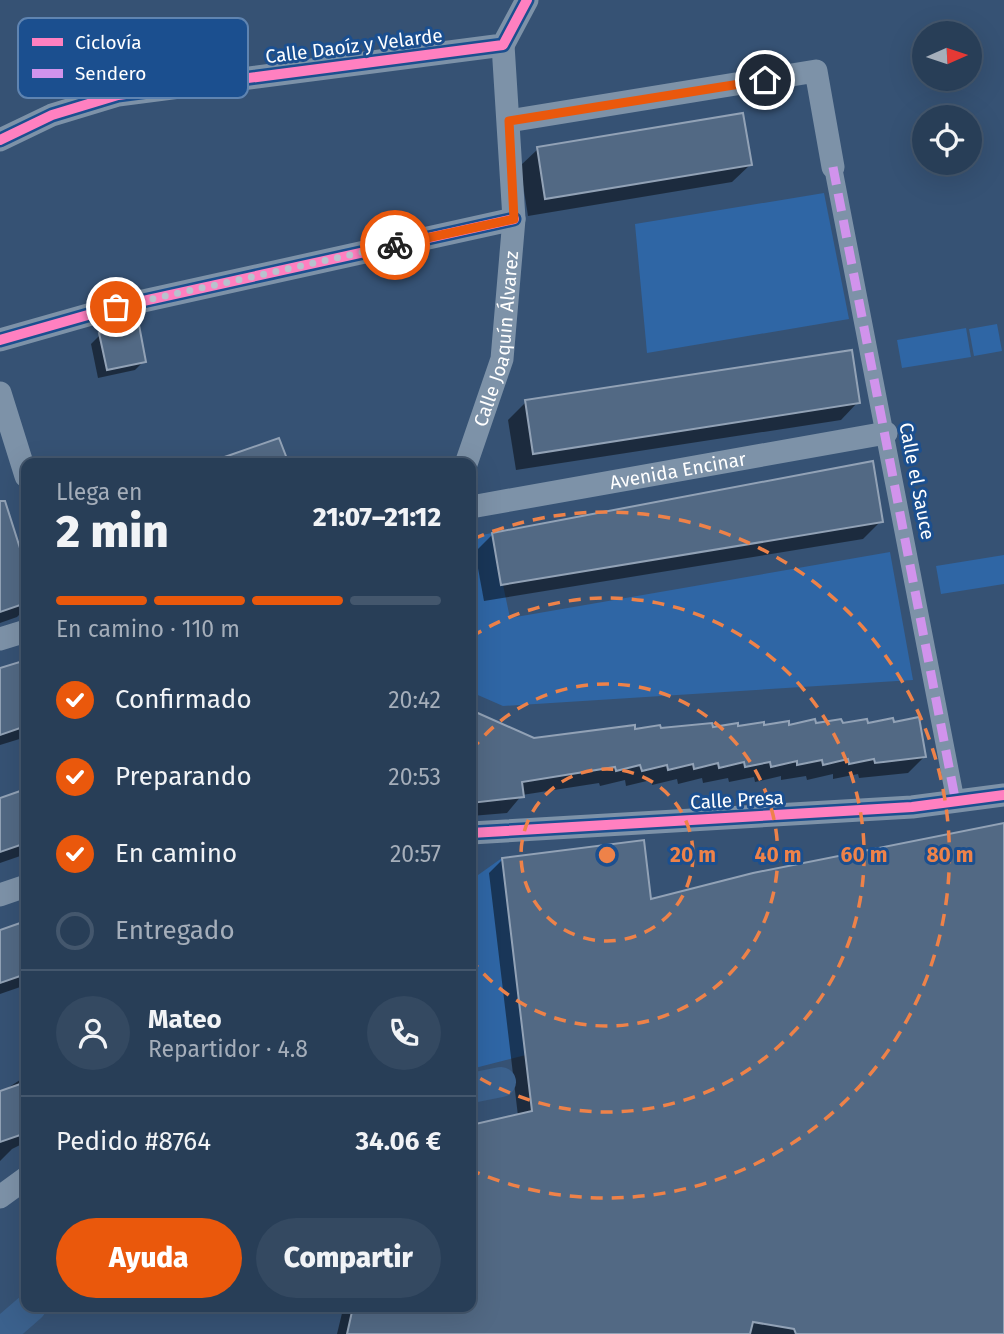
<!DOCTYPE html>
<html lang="es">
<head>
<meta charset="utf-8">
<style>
	body { margin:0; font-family:"Fira Sans",sans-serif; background:#344961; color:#f1f3f6; height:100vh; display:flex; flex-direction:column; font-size:26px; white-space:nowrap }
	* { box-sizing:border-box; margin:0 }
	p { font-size:23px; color:#a5aeba }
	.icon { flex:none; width:38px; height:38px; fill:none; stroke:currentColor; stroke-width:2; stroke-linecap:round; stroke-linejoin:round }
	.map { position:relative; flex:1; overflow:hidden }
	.details { position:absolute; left:21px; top:458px; width:455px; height:854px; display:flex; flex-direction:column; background:#283e57; border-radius:14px; box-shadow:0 7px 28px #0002,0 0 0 2px #44576d }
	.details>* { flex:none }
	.needle { width:46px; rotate:87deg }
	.controls { position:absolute; left:912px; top:21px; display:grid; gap:14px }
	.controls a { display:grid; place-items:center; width:70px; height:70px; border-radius:50%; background:#283e57; box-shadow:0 7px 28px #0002,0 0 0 2px #44576d; font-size:35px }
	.pin { position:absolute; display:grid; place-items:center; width:60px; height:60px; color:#fff; margin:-30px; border:4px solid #fff; border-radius:50%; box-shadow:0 2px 7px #0007 }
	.courier { position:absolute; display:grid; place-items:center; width:70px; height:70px; margin:-35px; border:5px solid #ea580c; border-radius:50%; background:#fff; color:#222; box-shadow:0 2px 9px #0007 }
	.overview em { font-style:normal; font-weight:800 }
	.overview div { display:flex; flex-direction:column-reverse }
	.overview { display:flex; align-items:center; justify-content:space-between; height:119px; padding:0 35px }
	h1 { font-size:46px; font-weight:800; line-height:52px }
	.bar { display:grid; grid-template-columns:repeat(4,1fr); gap:10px 7px; align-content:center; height:84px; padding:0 35px }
	.bar i { height:9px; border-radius:5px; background:#44576d }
	.bar .active { background:#ea580c }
	.bar p { grid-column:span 4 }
	.line { display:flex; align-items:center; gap:18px; padding:0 35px; border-top:2px solid #44576d }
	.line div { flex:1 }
	.round { display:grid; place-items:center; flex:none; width:74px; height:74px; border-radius:37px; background:#344961 }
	ol { padding:0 35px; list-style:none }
	li { display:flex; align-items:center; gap:21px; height:77px }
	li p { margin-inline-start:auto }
	li .icon { padding:7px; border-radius:50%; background:#ea580c; color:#fff; stroke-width:4 }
	li:last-child { color:#a5aeba }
	li i { width:38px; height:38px; border:4px solid #44576d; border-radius:50% }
	.primary-button { display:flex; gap:14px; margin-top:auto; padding:14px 35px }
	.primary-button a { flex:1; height:80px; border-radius:42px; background:#ea580c; color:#fff; font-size:28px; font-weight:800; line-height:80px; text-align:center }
	.primary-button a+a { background:#344961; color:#f1f3f6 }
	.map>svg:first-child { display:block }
</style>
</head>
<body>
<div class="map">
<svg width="1004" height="1334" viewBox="0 0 1004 1334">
	<rect width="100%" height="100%" fill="#365274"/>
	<!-- green -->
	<g fill="#2f66a5">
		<path d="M824 193 849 319 647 353 635 224Z"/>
		<path d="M997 324 1002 351 974 356 969 329Z"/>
		<path d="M966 328 971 357 902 368 897 340Z"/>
		<path d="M492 533 510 618 890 552 913 680 503 706 471 692V537Z"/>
		<path d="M1004 555V584L941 594 936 566Z"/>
		<path d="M502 858 526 1055 471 1069V880Z"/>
	</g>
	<!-- shadow -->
	<g fill="#0007">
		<path d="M538 149 750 165 732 182 528 216 520 166Z"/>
		<path d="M100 335 144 361 135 370 98 378 91 344Z"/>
		<path d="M526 402H858L841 420 516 470 508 420Z"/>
		<path d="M881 521 863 539 484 601 475 552 492 535Z"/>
		<path d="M16 542 26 573V608L17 617 0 623V547Z"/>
		<path d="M26 662V737L0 745V670Z"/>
		<path d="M471 712 534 739 634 731 866 725 924 757 908 773 859 778 858 774 833 779V774L807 780 806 776 781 780V776L755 782 754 777 729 782 728 778 703 783 702 778 678 784 677 779 652 785 651 780 626 786 625 780 600 786 599 783 522 795 507 813 471 816Z"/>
		<path d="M26 791V854L0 863V800Z"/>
		<path d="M1004 825V1334H337L343 1309 263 1313 265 1307H471V1127L518 1116 489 873 503 859 649 901Z"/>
		<path d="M26 923V985L0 994V932Z"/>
		<path d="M26 1076V1142L12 1149 0 1161V1093Z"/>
	</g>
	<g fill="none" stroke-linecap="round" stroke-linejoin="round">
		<!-- canal -->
		<g stroke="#3b618d" stroke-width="30">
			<path d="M471 1088 501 1082"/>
			<path d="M0 1334 31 1307"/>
		</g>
	</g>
	<!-- building -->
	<g fill="#526984" stroke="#92a2b6" stroke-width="2">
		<path d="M743 113 752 165 545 199 537 147Z"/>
		<path d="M139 325 146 362 107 370 99 333Z"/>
		<path d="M852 350 860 403 533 454 525 400Z"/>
		<path d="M279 438 289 464H217L216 460Z"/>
		<path d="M873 461 883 522 501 585 492 533Z"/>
		<path d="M0 501H5L26 567V603L0 612Z"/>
		<path d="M26 660V726L0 735V668Z"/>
		<path d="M471 710 534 738 635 725V729L660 725 661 728 712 723 713 727 738 723V726L764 722V725L789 721V725L815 719 816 723 841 719 843 723 867 719 868 723 893 718 894 722 919 717 926 757 875 763 874 759 849 764 848 759 823 765 822 760 797 765V761L771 767 770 762 745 767 744 762 719 768 718 763 694 769 693 764 668 770 667 765 642 771 640 765 616 771 615 767 522 782 524 797 471 803Z"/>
		<path d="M26 789V843L0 852V798Z"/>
		<path d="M1004 823V1334H796L794 1329 753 1322 750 1334H347L353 1307H471V1125L532 1111 502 858 644 840 651 899 753 873Z"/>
		<path d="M26 921V974L0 983V930Z"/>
		<path d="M26 1082V1133L0 1142V1091Z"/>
	</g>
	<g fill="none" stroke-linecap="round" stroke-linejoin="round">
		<!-- pedestrian -->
		<path stroke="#7d92a8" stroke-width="18" d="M833 167 956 803"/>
		<!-- minor -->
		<g stroke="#7d92a8" stroke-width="23">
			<path d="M509 121 816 71 833 167"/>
			<path d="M0 140 52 115 118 95 503 45 527 0"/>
			<path d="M0 340 116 307 514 219"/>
			<path d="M0 393 26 476"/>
			<path id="s1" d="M466 464 502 359 514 219 503 45"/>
			<path id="s2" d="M471 507 886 433"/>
			<path d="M0 639 26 631"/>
			<path d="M471 833 912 807 1004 795"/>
			<path d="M0 895 26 886"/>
			<path d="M0 1197 26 1178"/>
		</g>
		<!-- quiet -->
		<path stroke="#d193ec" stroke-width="9" stroke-dasharray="18 9" stroke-linecap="butt" d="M833 167 956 803"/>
		<defs>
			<g id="cycleway">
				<path d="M0 140 52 115 118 95 503 45 527 0"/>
				<path d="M0 340 116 307 514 219"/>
				<path d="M471 833 912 807 1004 795"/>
			</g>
		</defs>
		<!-- cycleway casing -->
		<use href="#cycleway" stroke="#1b4f8f" stroke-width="15"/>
		<!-- cycleway -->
		<use href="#cycleway" stroke="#ff80c0" stroke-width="10"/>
	</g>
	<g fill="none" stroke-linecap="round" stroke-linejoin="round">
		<!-- done -->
		<path stroke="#b9c2ce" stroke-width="7" stroke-dasharray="0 12.6" d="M116 307 395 245"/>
		<!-- route -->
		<path stroke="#ea580c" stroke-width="9" d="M395 245 514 219 509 121 765 80"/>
	</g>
	<!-- distance rings -->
	<g fill="none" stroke="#ee8249" stroke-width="3.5" stroke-dasharray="12 9">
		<circle cx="607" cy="855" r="86"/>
		<path d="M471 751A171 171 0 1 1 471 959"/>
		<path d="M471 637A257 257 0 1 1 471 1073"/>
		<path d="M473 539A343 343 0 1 1 473 1171"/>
	</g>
	<g text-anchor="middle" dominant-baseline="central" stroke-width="6" stroke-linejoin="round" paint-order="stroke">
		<!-- street labels -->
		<g font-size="19" fill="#fff" stroke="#1b4f8f">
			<text transform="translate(354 46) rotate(-7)">Calle Daoíz y Velarde</text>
			<text stroke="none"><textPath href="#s1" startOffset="130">Calle Joaquín Álvarez</textPath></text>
			<text stroke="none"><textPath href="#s2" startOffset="210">Avenida Encinar</textPath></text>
			<text transform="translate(917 481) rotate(79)">Calle el Sauce</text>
			<text transform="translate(737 800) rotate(-3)">Calle Presa</text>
		</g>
	</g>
	<!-- legend -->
	<rect x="18" y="18" width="230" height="80" rx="10" fill="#1b4f8f" stroke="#5f84b1" stroke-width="2"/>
	<rect x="32" y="38" width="31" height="8" fill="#ff80c0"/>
	<rect x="32" y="69" width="31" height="9" fill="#d193ec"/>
	<g font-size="19" fill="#fff">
		<text x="75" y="49">Ciclovía</text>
		<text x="75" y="80">Sendero</text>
	</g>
	<circle cx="607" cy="855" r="10" fill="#ee8249" stroke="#1b4f8f" stroke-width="3.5"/>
	<g font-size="21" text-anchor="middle" font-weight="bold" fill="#ee8249" stroke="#1b4f8f" stroke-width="6" stroke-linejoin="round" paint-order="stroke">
		<text x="693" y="862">20 m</text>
		<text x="778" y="862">40 m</text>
		<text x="864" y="862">60 m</text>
		<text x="950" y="862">80 m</text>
	</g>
</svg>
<div class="controls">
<a><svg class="needle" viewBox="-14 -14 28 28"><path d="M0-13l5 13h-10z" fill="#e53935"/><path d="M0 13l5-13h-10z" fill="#a5aeba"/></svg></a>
<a><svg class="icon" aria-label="locate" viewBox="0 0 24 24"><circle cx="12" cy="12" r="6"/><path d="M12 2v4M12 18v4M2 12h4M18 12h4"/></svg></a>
</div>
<div class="pin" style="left:116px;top:307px;background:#ea580c"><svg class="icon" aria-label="bag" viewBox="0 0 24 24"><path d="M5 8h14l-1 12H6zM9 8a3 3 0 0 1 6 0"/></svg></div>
<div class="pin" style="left:765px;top:80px;background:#1f2937"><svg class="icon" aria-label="home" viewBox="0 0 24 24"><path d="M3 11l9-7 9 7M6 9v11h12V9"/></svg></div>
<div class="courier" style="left:395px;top:245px"><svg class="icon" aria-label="bike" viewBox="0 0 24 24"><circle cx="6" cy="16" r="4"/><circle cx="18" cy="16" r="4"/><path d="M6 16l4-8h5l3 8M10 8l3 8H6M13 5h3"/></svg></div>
<section class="details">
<div class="overview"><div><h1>2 min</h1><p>Llega en</p></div><em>21:07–21:12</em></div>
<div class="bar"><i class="active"></i><i class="active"></i><i class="active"></i><i></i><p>En camino · 110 m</p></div>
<ol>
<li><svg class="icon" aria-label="check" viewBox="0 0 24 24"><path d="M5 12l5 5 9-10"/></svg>Confirmado<p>20:42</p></li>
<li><svg class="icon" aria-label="check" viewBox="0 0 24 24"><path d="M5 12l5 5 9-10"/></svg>Preparando<p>20:53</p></li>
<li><svg class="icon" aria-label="check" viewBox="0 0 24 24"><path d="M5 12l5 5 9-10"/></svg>En camino<p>20:57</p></li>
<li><i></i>Entregado</li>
</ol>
<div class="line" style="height:126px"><a class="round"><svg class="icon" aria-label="person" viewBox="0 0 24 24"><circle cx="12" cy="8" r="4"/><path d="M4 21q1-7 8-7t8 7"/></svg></a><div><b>Mateo</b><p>Repartidor · 4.8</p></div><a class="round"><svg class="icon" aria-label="phone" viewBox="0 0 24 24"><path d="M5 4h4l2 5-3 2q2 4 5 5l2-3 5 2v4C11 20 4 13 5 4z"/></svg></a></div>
<div class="line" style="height:91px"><div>Pedido #8764</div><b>34.06 €</b></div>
<div class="primary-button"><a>Ayuda</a><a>Compartir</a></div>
</section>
</div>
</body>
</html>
